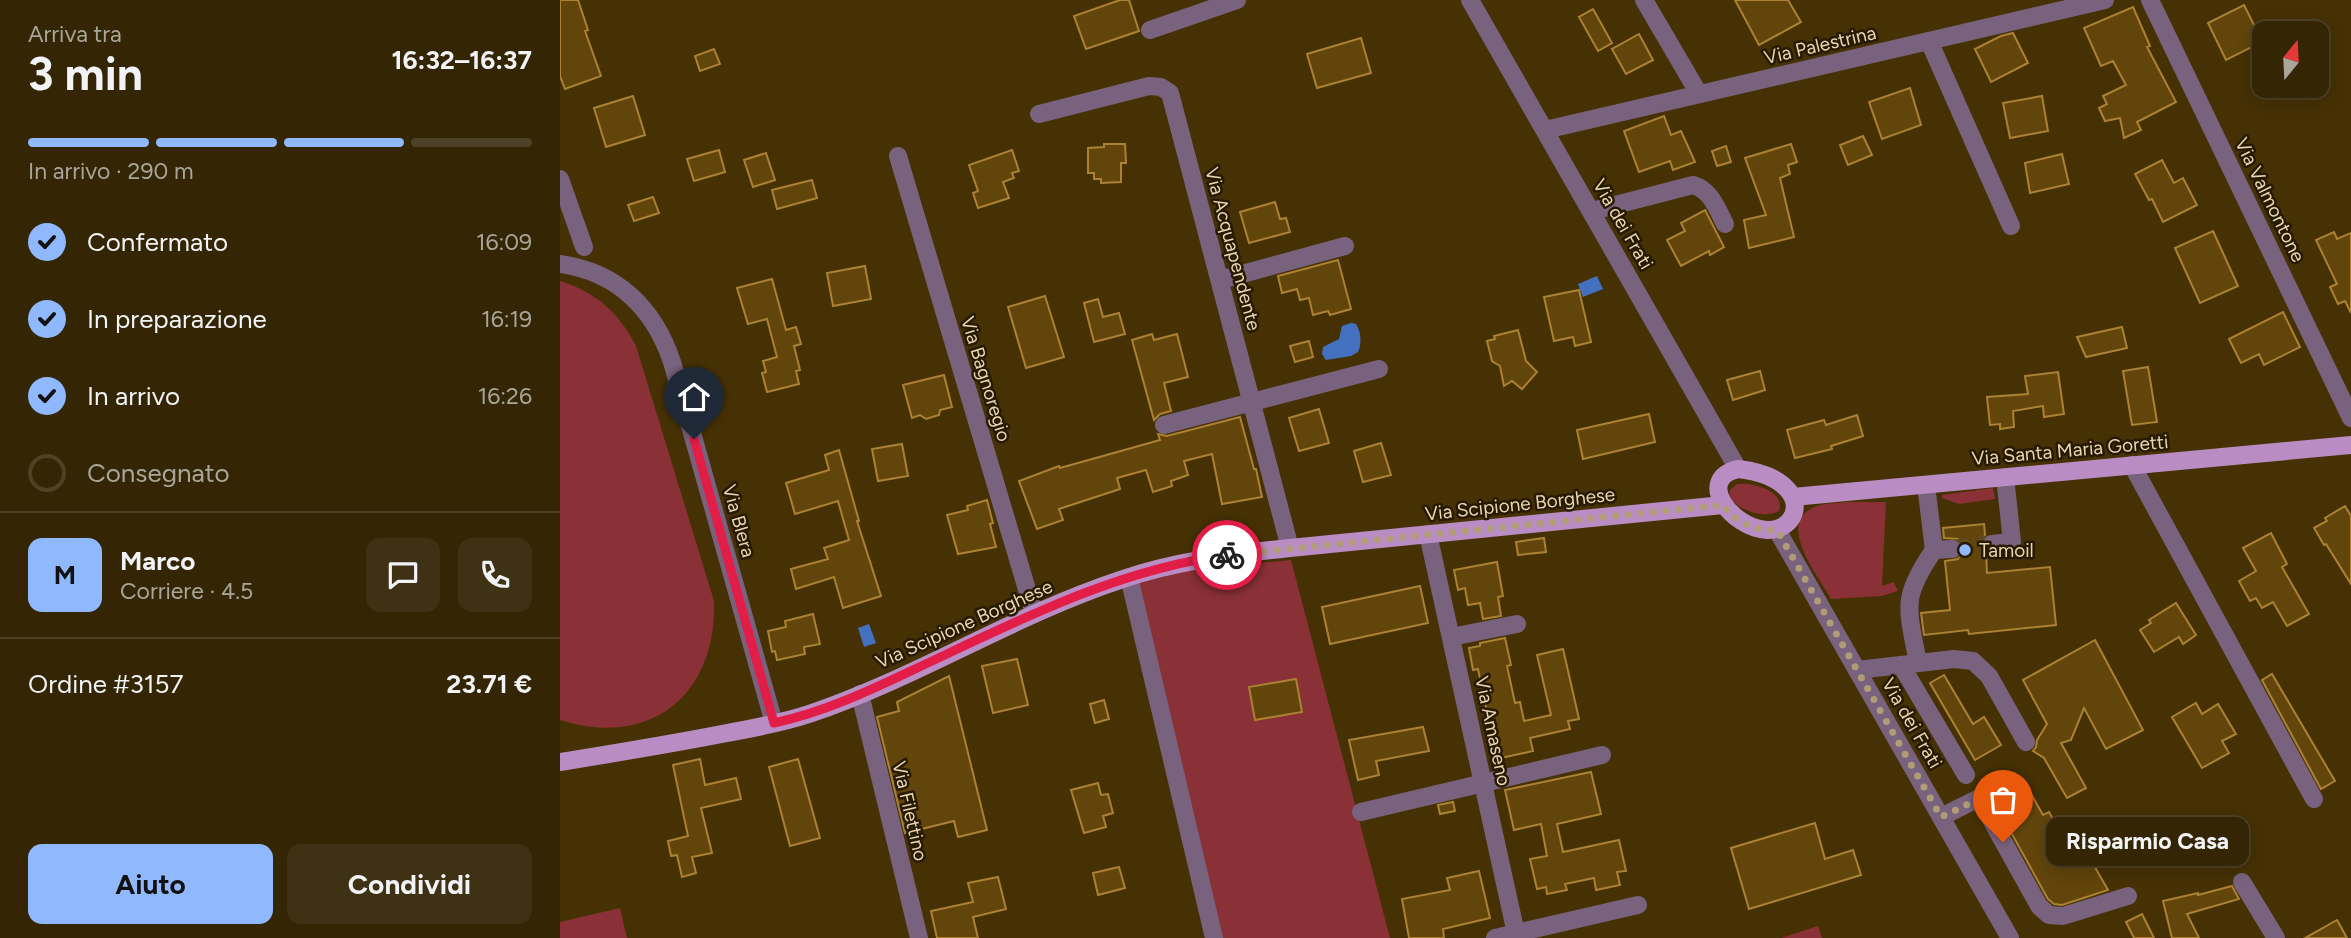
<!DOCTYPE html>
<html lang="it">
<head>
<meta charset="utf-8">
<style>
	body { margin:0; font-family:Figtree,sans-serif; background:#3f3113; color:#f1f3f6; height:100vh; display:flex; flex-direction:column; font-size:26px; white-space:nowrap }
	* { box-sizing:border-box; margin:0 }
	p { font-size:23px; color:#a9a59a }
	.icon { flex:none; width:38px; height:38px; fill:none; stroke:currentColor; stroke-width:2; stroke-linecap:round; stroke-linejoin:round }
	.map { position:relative; flex:1; overflow:hidden }
	.drawer { display:flex; flex-direction:column; background:#342504; width:560px }
	.drawer>* { flex:none }
	.needle { width:46px; rotate:18deg }
	.tools { position:absolute; left:1692px; top:21px; display:grid; gap:14px }
	.tools a { display:grid; place-items:center; width:77px; height:77px; border-radius:14px; background:#342504; box-shadow:0 4px 18px #0003,0 0 0 2px #4e4226; font-size:35px }
	.pin { position:absolute; display:grid; place-items:center; width:60px; height:60px; color:#fff; margin:-72px -30px; border-radius:50% 50% 50% 0; rotate:-45deg; box-shadow:0 0 7px #0007 }
	.pin .icon { rotate:45deg }
	.courier { position:absolute; display:grid; place-items:center; width:70px; height:70px; margin:-35px; border:5px solid #e11d48; border-radius:50%; background:#fff; color:#222; box-shadow:0 2px 9px #0007 }
	.bubble { position:absolute; height:49px; border-radius:14px; background:#342504; box-shadow:0 4px 18px #0003,0 0 0 2px #4e4226; font-size:23px; font-weight:700; line-height:49px; text-align:center }
	.headline em { font-style:normal; font-weight:700 }
	.headline div { display:flex; flex-direction:column-reverse }
	.headline { display:flex; align-items:center; justify-content:space-between; height:119px; padding:0 28px }
	h1 { font-size:46px; font-weight:700; line-height:52px }
	.bar { display:grid; grid-template-columns:repeat(4,1fr); gap:10px 7px; align-content:center; height:84px; padding:0 28px }
	.bar i { height:9px; border-radius:5px; background:#4e4226 }
	.bar .current { background:#8fb8fd }
	.bar p { grid-column:span 4 }
	.line { display:flex; align-items:center; gap:18px; padding:0 28px; border-top:2px solid #4e4226 }
	.line div { flex:1 }
	.round { display:grid; place-items:center; flex:none; width:74px; height:74px; border-radius:14px; background:#3f3113 }
	ol { padding:0 28px; list-style:none }
	li { display:flex; align-items:center; gap:21px; height:77px }
	li p { margin-inline-start:auto }
	li .icon { padding:7px; border-radius:50%; background:#8fb8fd; color:#111; stroke-width:4 }
	li:last-child { color:#a9a59a }
	li i { width:38px; height:38px; border:4px solid #4e4226; border-radius:50% }
	.action { display:flex; gap:14px; margin-top:auto; padding:14px 28px }
	.action a { flex:1; height:80px; border-radius:14px; background:#8fb8fd; color:#111; font-size:28px; font-weight:700; line-height:80px; text-align:center }
	.action a+a { background:#3f3113; color:#f1f3f6 }
	main { display:flex; flex:1; min-height:0 }
	.map>svg:first-child { display:block }
</style>
</head>
<body>
<main>
<section class="drawer">
<div class="headline"><div><h1>3 min</h1><p>Arriva tra</p></div><em>16:32–16:37</em></div>
<div class="bar"><i class="current"></i><i class="current"></i><i class="current"></i><i></i><p>In arrivo · 290 m</p></div>
<ol>
<li><svg class="icon" aria-label="check" viewBox="0 0 24 24"><path d="M5 12l5 5 9-10"/></svg>Confermato<p>16:09</p></li>
<li><svg class="icon" aria-label="check" viewBox="0 0 24 24"><path d="M5 12l5 5 9-10"/></svg>In preparazione<p>16:19</p></li>
<li><svg class="icon" aria-label="check" viewBox="0 0 24 24"><path d="M5 12l5 5 9-10"/></svg>In arrivo<p>16:26</p></li>
<li><i></i>Consegnato</li>
</ol>
<div class="line" style="height:126px"><b class="round" style="background:#8fb8fd;color:#111">M</b><div><b>Marco</b><p>Corriere · 4.5</p></div><a class="round"><svg class="icon" aria-label="chat" viewBox="0 0 24 24"><path d="M4 5h16v11H9l-5 4z"/></svg></a><a class="round"><svg class="icon" aria-label="phone" viewBox="0 0 24 24"><path d="M5 4h4l2 5-3 2q2 4 5 5l2-3 5 2v4C11 20 4 13 5 4z"/></svg></a></div>
<div class="line" style="height:91px"><div>Ordine #3157</div><b>23.71 €</b></div>
<div class="action"><a>Aiuto</a><a>Condividi</a></div>
</section>
<div class="map">
<svg width="1791" height="938" viewBox="0 0 1791 938">
	<rect width="100%" height="100%" fill="#463105"/>
	<!-- green -->
	<g fill="#893136">
		<path d="M0 281C36 292 59 313 76 346L154 601C157 694 91 749 0 720Z"/>
		<path d="M1177 484C1192 482 1226 491 1219 511 1203 519 1177 511 1169 495L1170 490Z"/>
		<path d="M1433 488 1435 499 1399 504 1382 498V495Z"/>
		<path d="M1290 502H1326L1322 586 1334 582 1338 591 1322 596 1271 599C1258 575 1213 521 1257 506 1267 503 1279 503 1290 502Z"/>
		<path d="M731 560 830 938H661L575 584 634 569Z"/>
		<path d="M60 908 67 938H0V922Z"/>
		<path d="M1258 926 1262 938H1221Z"/>
	</g>
	<!-- water -->
	<g fill="#4371bf">
		<path d="M1037 276 1043 289 1023 297 1018 284Z"/>
		<path d="M791 323 796 324C801 331 802 344 798 352L791 356 766 360 762 354 763 347 779 339 782 326Z"/>
		<path d="M309 624 316 643 304 647 298 628Z"/>
	</g>
	<!-- building -->
	<g fill="#61450b" stroke="#ab8133" stroke-width="2">
		<path d="M0 0H18L28 30 25 31 41 76 5 89 0 76Z"/>
		<path d="M560 0H569L579 31 526 49 514 16Z"/>
		<path d="M1175 0H1228L1241 22 1199 45Z"/>
		<path d="M1684 5 1696 29 1704 25V41L1666 60 1648 23Z"/>
		<path d="M1573 7 1590 46 1587 47 1616 102 1577 122 1581 130 1564 138 1560 118 1545 121 1539 108 1547 104 1543 96 1566 85 1553 61 1541 66 1524 28Z"/>
		<path d="M1033 9 1052 43 1038 51 1019 17Z"/>
		<path d="M1453 33 1468 63 1431 82 1415 49 1441 36Z"/>
		<path d="M1079 34 1093 60 1066 74 1052 49Z"/>
		<path d="M801 38 811 73 757 88 747 54Z"/>
		<path d="M154 49 160 64 140 71 135 56Z"/>
		<path d="M1350 88 1361 125 1322 139 1309 102Z"/>
		<path d="M73 96 85 135 46 147 34 108Z"/>
		<path d="M1482 96 1488 131 1450 138 1443 103Z"/>
		<path d="M1104 116 1111 135 1121 131 1135 162 1113 170 1110 161 1079 172 1064 131Z"/>
		<path d="M1303 136 1312 155 1288 165 1280 145Z"/>
		<path d="M544 144H565L566 163H561V182L541 183V179H534V173H528V148L544 147Z"/>
		<path d="M1231 144 1237 162 1228 165 1230 174 1220 178 1234 237 1189 248 1184 220 1206 215 1185 158Z"/>
		<path d="M1166 146 1171 162 1157 166 1152 151Z"/>
		<path d="M159 150 165 172 134 181 127 159Z"/>
		<path d="M452 150 459 171 452 173 454 178 443 182 449 198 418 208 413 193 418 191 409 165Z"/>
		<path d="M206 153 215 180 193 187 184 160Z"/>
		<path d="M1502 154 1509 184 1470 193 1465 163Z"/>
		<path d="M1602 160 1614 183 1623 178 1637 205 1603 222 1592 199 1589 200 1575 174Z"/>
		<path d="M252 180 257 198 217 209 212 190Z"/>
		<path d="M93 197 99 213 74 221 68 205Z"/>
		<path d="M715 202 720 219 726 218 730 232 689 243 680 212Z"/>
		<path d="M1145 210 1164 247 1150 255 1149 251 1121 266 1107 240 1125 231 1121 223Z"/>
		<path d="M1653 231 1678 286 1640 303 1615 248Z"/>
		<path d="M1774 232 1777 239 1791 233V313L1785 301 1778 304 1770 287 1777 284 1756 240Z"/>
		<path d="M778 260 791 309 770 315 768 311 753 315 749 298 740 300 737 289 722 293 718 276Z"/>
		<path d="M305 266 311 299 273 306 267 273Z"/>
		<path d="M212 279 226 330 236 327 241 344 234 346 240 370 236 371 239 384 207 392 202 373 206 372 203 361 217 357 207 319 188 324 177 288Z"/>
		<path d="M1019 290 1031 342 1015 346 1013 337 994 341 984 297Z"/>
		<path d="M485 296 504 357 466 368 448 307Z"/>
		<path d="M538 299 543 317 559 313 565 334 534 342 524 303Z"/>
		<path d="M1723 312 1740 347 1704 365 1699 354 1681 363 1669 339Z"/>
		<path d="M1562 327 1567 348 1526 357 1517 337Z"/>
		<path d="M958 330 966 361 977 372 962 389 952 381 944 386 940 366 932 361 927 341 935 339 934 336Z"/>
		<path d="M592 334 594 340 617 334 628 377 604 383 611 411 600 414 594 420 572 340Z"/>
		<path d="M749 341 753 357 735 362 730 346Z"/>
		<path d="M1588 367 1597 422 1572 425 1563 371Z"/>
		<path d="M1200 371 1205 390 1173 400 1167 380Z"/>
		<path d="M1498 372 1504 414 1484 417 1483 406 1453 411 1454 427 1440 429V424L1430 425 1427 397 1468 394 1465 376Z"/>
		<path d="M384 375 392 407 380 410 379 415 366 419 360 415 352 418 343 385Z"/>
		<path d="M759 409 769 443 739 451 729 418Z"/>
		<path d="M1089 414 1095 442 1023 459 1017 430Z"/>
		<path d="M1297 415 1303 436 1271 446 1272 449 1235 458 1227 430 1264 420 1266 425Z"/>
		<path d="M680 417 694 469H696L702 497 662 504 652 454 624 461 628 475 611 481 612 486 593 492 586 470 557 478 560 489 499 509 503 520 477 529 459 481 499 466 500 468 600 440 598 434 607 436Z"/>
		<path d="M821 443 831 475 803 482 794 451Z"/>
		<path d="M342 444 348 476 318 481 312 449Z"/>
		<path d="M279 450 299 521H297L321 596 283 608 274 577 236 589 231 569 268 559 264 548 289 540 278 501 235 514 226 483 269 470 265 455Z"/>
		<path d="M427 500 433 523 430 524 436 547 398 554 387 515 408 510 407 506Z"/>
		<path d="M1785 506 1791 516V584L1766 544 1764 545 1754 528 1767 521 1765 518Z"/>
		<path d="M1424 524 1425 535 1421 544 1426 553 1427 573 1490 567 1496 625 1409 634 1408 630 1364 635 1361 613 1390 610 1385 561 1398 559 1403 549 1398 539 1384 538 1383 528Z"/>
		<path d="M1711 533 1727 564 1722 567 1749 614 1727 626 1713 602 1702 608 1696 598 1690 601 1679 581 1696 571 1683 548Z"/>
		<path d="M984 538 986 552 958 555 956 542Z"/>
		<path d="M937 562 943 596 938 597 941 616 923 619 920 603 908 605 905 588 898 590 894 570Z"/>
		<path d="M860 586 868 623 770 644 762 607Z"/>
		<path d="M1616 603 1636 635 1623 644 1619 637 1594 652 1580 630 1591 623 1589 620Z"/>
		<path d="M253 614 260 644 244 647 245 654 217 660 215 651 212 652 208 631 226 627 225 621Z"/>
		<path d="M945 638 951 665 947 666 955 703 960 702 964 721 991 715 977 655 1003 649 1019 719 1008 721 1010 729 970 738 973 751 941 758 933 721 929 722 918 669 913 670 909 648 920 646V643Z"/>
		<path d="M1535 640 1583 730 1546 749 1524 708 1511 740 1501 743 1526 788 1507 798 1484 758 1473 751 1476 747 1477 740 1487 724 1463 680Z"/>
		<path d="M457 659 468 705 433 713 422 666Z"/>
		<path d="M1712 674 1775 781 1761 789 1702 680Z"/>
		<path d="M1384 675 1413 724 1424 717 1441 745 1415 760 1370 683Z"/>
		<path d="M389 676 427 830 398 837 394 821 345 833 317 717 339 711 337 702Z"/>
		<path d="M736 679 742 712 695 720 689 687Z"/>
		<path d="M544 700 549 719 535 723 530 704Z"/>
		<path d="M1636 703 1642 714 1658 704 1676 734 1662 741 1669 753 1642 768 1612 717Z"/>
		<path d="M863 727 869 751 816 761 819 775 798 780 789 740Z"/>
		<path d="M140 759 145 785 176 778 181 799 141 808 152 853 132 857 136 873 122 877 117 855 111 856 108 841 128 836 113 765Z"/>
		<path d="M238 759 260 838 230 846 209 767Z"/>
		<path d="M1031 772 1041 814 997 824 1003 852 1059 840 1066 871 1057 872 1060 885 1036 890 1034 878 1005 884 1007 890 987 894 986 887 977 889 970 859 987 856 981 824 954 830 945 790Z"/>
		<path d="M538 783 541 795 548 794 553 813 543 816 546 827 524 833 511 790Z"/>
		<path d="M1470 792 1483 815 1489 812 1503 837 1509 833 1524 860 1529 857 1548 890 1502 905 1494 904 1488 899 1438 809Z"/>
		<path d="M893 802 895 811 880 814 878 805Z"/>
		<path d="M1255 823 1265 859 1293 850 1301 875 1189 909 1171 848Z"/>
		<path d="M559 867 565 888 538 895 533 873Z"/>
		<path d="M919 871 930 918 883 929 884 938H849L842 899 890 890 887 878Z"/>
		<path d="M438 877 446 909 413 917 418 938H377L371 911 413 902 408 883Z"/>
		<path d="M1672 886 1679 899 1627 914 1639 938H1612L1603 901 1638 893V895Z"/>
		<path d="M1582 914 1594 938H1574L1566 922Z"/>
		<path d="M1777 920 1787 938H1745Z"/>
	</g>
	<g fill="none" stroke-linecap="round" stroke-linejoin="round">
		<!-- minor-tunnel -->
		<path stroke="#5f4a1f" stroke-width="18" stroke-dasharray="18 9" stroke-linecap="butt" d="M1392 549 1432 544"/>
		<!-- minor -->
		<g stroke="#78627d" stroke-width="18">
			<path d="M910 0 1178 469"/>
			<path d="M1084 0 1139 94"/>
			<path d="M1590 0 1791 418"/>
			<path d="M590 30 677 0"/>
			<path d="M1369 41 1451 226"/>
			<path d="M479 114 589 86 601 87 610 93 730 548"/>
			<path d="M985 130 1545 0"/>
			<path d="M338 156 474 613"/>
			<path d="M0 179 24 247"/>
			<path d="M1032 211 1133 185C1151 190 1157 209 1165 224"/>
			<path d="M0 264C57 272 94 308 112 362L214 723"/>
			<path d="M660 280 785 246"/>
			<path d="M604 425 819 369"/>
			<path d="M1572 465 1754 799"/>
			<path d="M1366 485 1374 550 1392 549"/>
			<path d="M1217 530 1450 938"/>
			<path d="M868 534 957 938"/>
			<path d="M1432 544 1452 542 1445 477"/>
			<path d="M569 577 654 938"/>
			<path d="M891 637 957 624"/>
			<path d="M1358 663C1348 608 1340 599 1374 550"/>
			<path d="M1341 665 1406 775"/>
			<path d="M1297 670 1394 659 1413 661 1429 676 1466 742"/>
			<path d="M300 694 359 938"/>
			<path d="M801 812 1042 755"/>
			<path d="M1381 817 1419 798 1479 906 1489 915 1503 916 1568 896"/>
			<path d="M1682 882 1716 938"/>
			<path d="M935 938 1078 905"/>
		</g>
		<!-- major -->
		<g stroke="#b98dc3" stroke-width="18">
			<path d="M1178 469C1196 471 1216 476 1228 490 1244 509 1229 531 1207 530 1171 528 1135 479 1178 469Z"/>
			<path d="M1233 497 1791 445"/>
			<path d="M0 762C56 753 111 744 167 733 194 728 222 723 249 714 356 678 452 616 560 580 615 561 672 554 730 548L1163 505"/>
		</g>
	</g>
	<g fill="none" stroke-linecap="round" stroke-linejoin="round">
		<!-- done -->
		<path stroke="#b19c75" stroke-width="7" stroke-dasharray="0 12.6" d="M667 555 1163 505C1175 523 1196 531 1217 530L1381 817 1419 799 1443 842"/>
		<!-- route -->
		<path stroke="#e11d48" stroke-width="9" d="M134 439 214 723C270 711 321 685 372 661 467 616 562 569 667 555"/>
	</g>
	<!-- markers -->
	<circle fill="#8fb8fd" stroke="#271a03" stroke-width="2.5" cx="1405" cy="550" r="7"/>
	<g text-anchor="middle" dominant-baseline="central" stroke-width="5" stroke-linejoin="round" paint-order="stroke">
		<!-- street labels -->
		<g font-size="19" fill="#ebd5b1" stroke="#271a03">
			<text transform="translate(1260 45) rotate(-13)">Via Palestrina</text>
			<text transform="translate(1710 200) rotate(64)">Via Valmontone</text>
			<text transform="translate(1063 224) rotate(60)">Via dei Frati</text>
			<text transform="translate(673 249) rotate(75)">Via Acquapendente</text>
			<text transform="translate(426 379) rotate(73)">Via Bagnoregio</text>
			<text transform="translate(1510 450) rotate(-5)">Via Santa Maria Goretti</text>
			<text transform="translate(960 504) rotate(-6)">Via Scipione Borghese</text>
			<text transform="translate(179 521) rotate(74)">Via Blera</text>
			<text transform="translate(404 624) rotate(-24)">Via Scipione Borghese</text>
			<text transform="translate(1352 723) rotate(60)">Via dei Frati</text>
			<text transform="translate(933 731) rotate(78)">Via Amaseno</text>
			<text transform="translate(350 811) rotate(77)">Via Filettino</text>
		</g>
		<!-- poi labels -->
		<g font-size="19" fill="#ebd5b1" stroke="#271a03" text-anchor="start">
			<text x="1419" y="550">Tamoil</text>
		</g>
	</g>
</svg>
<div class="tools">
<a><svg class="needle" viewBox="-14 -14 28 28"><path d="M0-13l5 13h-10z" fill="#e53935"/><path d="M0 13l5-13h-10z" fill="#a9a59a"/></svg></a>
</div>
<div class="pin" style="left:1443px;top:842px;background:#ea580c"><svg class="icon" aria-label="bag" viewBox="0 0 24 24"><path d="M5 8h14l-1 12H6zM9 8a3 3 0 0 1 6 0"/></svg></div>
<div class="pin" style="left:134px;top:439px;background:#1f2937"><svg class="icon" aria-label="home" viewBox="0 0 24 24"><path d="M3 11l9-7 9 7M6 9v11h12V9"/></svg></div>
<div class="courier" style="left:667px;top:555px"><svg class="icon" aria-label="bike" viewBox="0 0 24 24"><circle cx="6" cy="16" r="4"/><circle cx="18" cy="16" r="4"/><path d="M6 16l4-8h5l3 8M10 8l3 8H6M13 5h3"/></svg></div>
<div class="bubble" style="left:1486px;top:817px;width:203px">Risparmio Casa</div>
</div>
</main>
</body>
</html>
